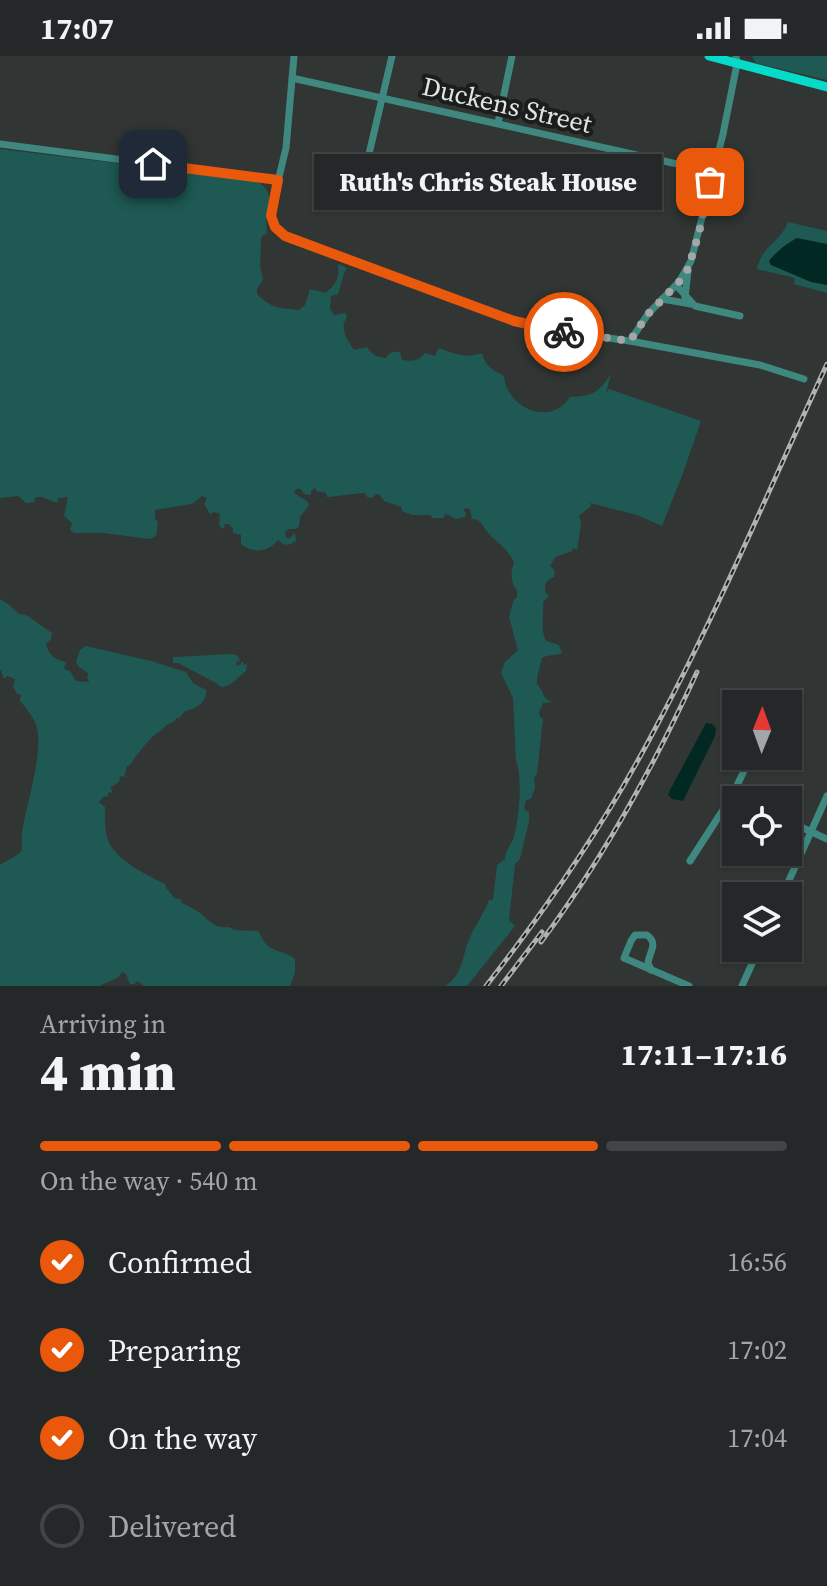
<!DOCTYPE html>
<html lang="en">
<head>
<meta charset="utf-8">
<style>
	body { margin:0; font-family:"Source Serif 4",serif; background:#2d3030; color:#f1f3f6; height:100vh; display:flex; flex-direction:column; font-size:30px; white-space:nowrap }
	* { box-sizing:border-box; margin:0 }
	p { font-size:26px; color:#a3a6a8 }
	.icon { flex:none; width:44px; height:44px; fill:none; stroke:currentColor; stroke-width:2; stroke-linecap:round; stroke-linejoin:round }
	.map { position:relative; height:930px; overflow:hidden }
	.sheet { display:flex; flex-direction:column; background:#252828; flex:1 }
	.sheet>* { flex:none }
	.needle { width:52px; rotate:1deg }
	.fabs { position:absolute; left:722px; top:634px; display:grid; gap:16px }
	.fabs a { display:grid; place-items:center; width:80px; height:80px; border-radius:0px; background:#252828; box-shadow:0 2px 6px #0004,0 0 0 2px #424445; font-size:40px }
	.pin { position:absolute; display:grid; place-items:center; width:68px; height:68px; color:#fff; margin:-34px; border-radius:16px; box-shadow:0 4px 12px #0006 }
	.courier { position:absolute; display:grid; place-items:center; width:80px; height:80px; margin:-40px; border:6px solid #ea580c; border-radius:50%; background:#fff; color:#222; box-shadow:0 2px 10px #0007 }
	.bubble { position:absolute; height:56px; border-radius:0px; background:#252828; box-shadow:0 2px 6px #0004,0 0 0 2px #424445; font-size:26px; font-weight:800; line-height:56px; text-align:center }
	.summary em { font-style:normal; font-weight:800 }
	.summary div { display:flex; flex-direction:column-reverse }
	.summary { display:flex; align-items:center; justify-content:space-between; height:136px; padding:0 40px }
	h1 { font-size:52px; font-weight:800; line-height:60px }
	.bar { display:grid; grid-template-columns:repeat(4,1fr); gap:12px 8px; align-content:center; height:96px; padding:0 40px }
	.bar i { height:10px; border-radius:6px; background:#424445 }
	.bar .current { background:#ea580c }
	.bar p { grid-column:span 4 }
	ol { padding:0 40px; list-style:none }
	li { display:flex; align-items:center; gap:24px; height:88px }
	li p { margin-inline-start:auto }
	li .icon { padding:8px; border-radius:50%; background:#ea580c; color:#fff; stroke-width:4 }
	li:last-child { color:#a3a6a8 }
	li i { width:44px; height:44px; border:4px solid #424445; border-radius:50% }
	.status { display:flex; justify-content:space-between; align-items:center; height:56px; padding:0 40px; background:#252828; direction:ltr }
	.status svg { height:22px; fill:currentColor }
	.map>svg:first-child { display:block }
</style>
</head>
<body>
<div class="status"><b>17:07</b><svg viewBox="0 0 49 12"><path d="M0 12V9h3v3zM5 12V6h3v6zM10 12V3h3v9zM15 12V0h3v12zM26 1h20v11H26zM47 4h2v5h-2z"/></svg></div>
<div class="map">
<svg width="827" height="930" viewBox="0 0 827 930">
	<rect width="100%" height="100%" fill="#313635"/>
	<!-- green -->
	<g fill="#1e5953">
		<path d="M752 0H827V24L756 7Z"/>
		<path d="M0 93 215 119C230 120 261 119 268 137 270 142 269 151 269 156L266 158 267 178 263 179 261 182 260 210 263 223 257 233V238C272 253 280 252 299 254L305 249 310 233 325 237C336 229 340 222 338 208L347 212 344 218 338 238 331 240 330 253 334 259 346 257 347 261C339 272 347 284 354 294L367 291C372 299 377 301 386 302 389 296 394 295 400 296L402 304C412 305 419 306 425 297L435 300 439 292C455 298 466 303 482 297 485 310 493 314 504 320 507 353 551 371 570 341 593 340 598 337 611 318L606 337 609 333 701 365 683 417 662 470 637 459 590 447 591 450 579 460 581 468 577 494 573 492 572 495 555 501 550 510 555 515 554 521C546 524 545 527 545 535L549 540 543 546C544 560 540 573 546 585L559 589 562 597C555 600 549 598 542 602L537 622V628C544 634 542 644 553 646L543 647 539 657 540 661 543 663 537 718 534 722 535 732 531 743 526 744 524 753 529 756V765L520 803 515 808 509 864 515 870 467 930H445C464 919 462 897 471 879 477 867 484 857 489 844H493L497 809 505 803C505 794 512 789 514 780 519 763 523 721 516 705L513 642 501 617 505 606 518 594 509 561 514 543 517 542V534C511 528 510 516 514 507 509 495 501 489 491 480 486 476 484 469 478 464L472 463 470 453 465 452 463 454 466 457 465 461 456 463 446 458 443 462H431L432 460 430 459H412L402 455 401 451 384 445 380 439 376 438 372 442 367 441 365 437H362L329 441H327L326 437 316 435V431L311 435V439L304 438 301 433H296L294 437 307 445 309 449 300 461 299 470 296 473H288L285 477 286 481 289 483 295 477 296 485C288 490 285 490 278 484 268 496 253 498 241 488V479L233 477V472L228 468H224L225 471 222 473 219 469 220 458 214 456 210 458 204 448 207 442 202 440 192 448 155 454V463L158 466 156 480 150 483 103 477H74L70 474 72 467 64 460 68 441 58 442 57 447 42 441H36L34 446 26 447 18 440 0 442Z"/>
		<path d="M788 166 827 175V237L794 228 795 222 757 213C762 189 780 187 788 166Z"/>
		<path d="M0 543 8 548 19 558 26 559 52 577 51 583 46 588C48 599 56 604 66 606L64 613 70 615 76 625 89 626 87 620 89 618 79 611 76 606 80 594 86 590 151 605 186 616 193 627 206 634C208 645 195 654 185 655L179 662H176L175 665 166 669C162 675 156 677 151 682 143 691 136 699 130 709L127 710 124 721 120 720 119 726 111 731 112 737 109 736 108 740 103 741 99 746 105 751C105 763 104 780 111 790 123 808 147 819 165 828L167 834 169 833V837H171L174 842 181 843 182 847C188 850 195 853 200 857 211 866 215 873 229 871L234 874 258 875C261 879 262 883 265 887 272 896 286 895 295 903V917L290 930H144L138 925 134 928H130L126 918 122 916 119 921 99 930H0V809C3 807 20 798 21 796 23 791 21 782 22 777 26 748 43 701 37 672 34 661 27 653 20 645L21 638H17L13 630 15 623 7 620 4 623 1 614H0Z"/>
		<path d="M232 598 238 600 240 606 236 605 237 610 241 608V606H243L244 609 247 608 246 615C237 621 232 631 221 631L216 627 178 607H173V601Z"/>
	</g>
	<!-- water -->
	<g fill="#022824">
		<path d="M797 182 827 188V229L811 226 771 209 769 205C777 195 786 188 797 182Z"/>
		<path d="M706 667 712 668 716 672 715 680 683 745 672 743 668 739 669 736Z"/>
	</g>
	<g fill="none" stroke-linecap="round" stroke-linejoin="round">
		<!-- minor -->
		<g stroke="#3f887f" stroke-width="7">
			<path d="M294 0 286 92 273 146 271 160 275 171 285 180 514 265 557 275 630 285 760 309 804 323"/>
			<path d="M292 22 713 116"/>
			<path d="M498 67 512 0"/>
			<path d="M0 88 278 124"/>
			<path d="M365 115 392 0"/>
			<path d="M676 229 695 250 740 260"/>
			<path d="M685 241 688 215"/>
			<path d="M662 243 691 248"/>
			<path d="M630 285 648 258 679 226 691 205 723 78 737 8 736 0"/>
			<path d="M788 765 827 783"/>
			<path d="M690 805 732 740 751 700"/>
			<path d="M782 840 827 740"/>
			<path d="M651 914 648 907C649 896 659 888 647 879H635L631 885 624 902 689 930"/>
			<path d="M742 930 759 892"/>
		</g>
		<!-- major -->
		<path stroke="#06dac9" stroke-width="9" d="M709 0 827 31"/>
		<defs>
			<g id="rail">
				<path d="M541 886C603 803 654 710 697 616"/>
				<path d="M486 930C550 848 608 763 656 671 719 553 771 429 827 308"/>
				<path d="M501 930 542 876"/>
			</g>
		</defs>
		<!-- rail casing -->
		<use href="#rail" stroke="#aeb2b1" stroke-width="5"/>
		<!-- rail -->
		<use href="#rail" stroke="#1b1d1c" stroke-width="2" stroke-dasharray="6" stroke-linecap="butt"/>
	</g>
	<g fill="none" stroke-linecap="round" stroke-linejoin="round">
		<!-- done -->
		<path stroke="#a3a7a7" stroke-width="8" stroke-dasharray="0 14.4" d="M564 276 630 285 648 258 679 226 688 213 699 177 710 126"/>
		<!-- route -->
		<path stroke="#ea580c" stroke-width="10" d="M153 108 278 124 271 160 275 171 285 180 514 265 564 276"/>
	</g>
	<g text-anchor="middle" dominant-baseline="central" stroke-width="8" stroke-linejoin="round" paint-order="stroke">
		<!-- street labels -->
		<g font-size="26" fill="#e1e4e4" stroke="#1b1d1c">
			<text transform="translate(507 49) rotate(13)">Duckens Street</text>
		</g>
	</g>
</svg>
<div class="fabs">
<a><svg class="needle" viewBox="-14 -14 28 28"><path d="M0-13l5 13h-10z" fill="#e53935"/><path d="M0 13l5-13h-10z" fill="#a3a6a8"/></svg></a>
<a><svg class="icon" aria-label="locate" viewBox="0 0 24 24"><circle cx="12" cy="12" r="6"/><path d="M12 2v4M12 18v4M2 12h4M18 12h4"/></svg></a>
<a><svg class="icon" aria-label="layers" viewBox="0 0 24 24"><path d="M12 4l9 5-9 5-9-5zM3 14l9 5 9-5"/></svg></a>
</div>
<div class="pin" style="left:710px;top:126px;background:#ea580c"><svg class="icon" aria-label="bag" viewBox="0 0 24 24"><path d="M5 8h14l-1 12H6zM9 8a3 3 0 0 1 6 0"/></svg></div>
<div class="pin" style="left:153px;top:108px;background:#1f2937"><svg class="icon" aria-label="home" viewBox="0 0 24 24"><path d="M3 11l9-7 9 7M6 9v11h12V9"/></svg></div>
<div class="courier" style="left:564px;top:276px"><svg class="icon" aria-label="bike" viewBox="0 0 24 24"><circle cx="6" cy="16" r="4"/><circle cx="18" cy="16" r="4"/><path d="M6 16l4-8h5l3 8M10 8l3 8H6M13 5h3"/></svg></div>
<div class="bubble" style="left:314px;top:98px;width:348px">Ruth's Chris Steak House</div>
</div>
<section class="sheet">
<div class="summary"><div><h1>4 min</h1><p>Arriving in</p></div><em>17:11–17:16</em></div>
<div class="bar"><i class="current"></i><i class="current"></i><i class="current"></i><i></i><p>On the way · 540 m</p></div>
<ol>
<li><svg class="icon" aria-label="check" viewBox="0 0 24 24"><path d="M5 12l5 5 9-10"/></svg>Confirmed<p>16:56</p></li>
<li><svg class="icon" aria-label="check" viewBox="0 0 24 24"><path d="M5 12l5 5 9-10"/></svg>Preparing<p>17:02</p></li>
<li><svg class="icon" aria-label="check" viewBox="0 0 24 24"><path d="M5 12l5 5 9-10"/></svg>On the way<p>17:04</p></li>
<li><i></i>Delivered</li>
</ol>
</section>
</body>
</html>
